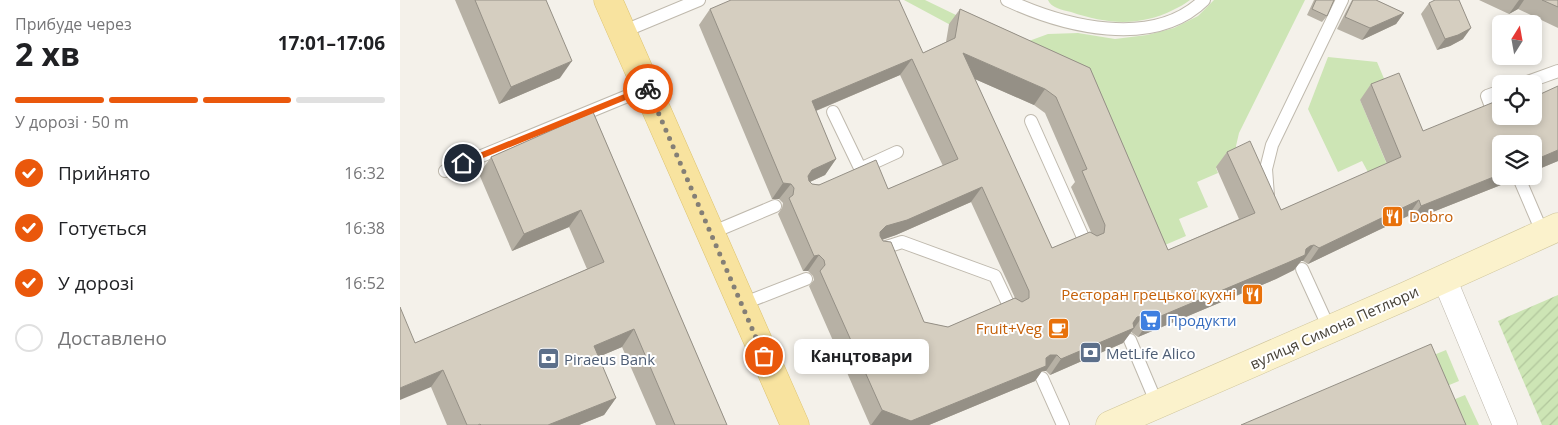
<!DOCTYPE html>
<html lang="uk">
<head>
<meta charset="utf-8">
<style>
	body { margin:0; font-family:"Open Sans",sans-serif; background:#f2f2f2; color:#202124; height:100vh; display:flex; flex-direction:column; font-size:19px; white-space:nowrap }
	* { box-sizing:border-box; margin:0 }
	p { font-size:16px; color:#757577 }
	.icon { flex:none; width:28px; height:28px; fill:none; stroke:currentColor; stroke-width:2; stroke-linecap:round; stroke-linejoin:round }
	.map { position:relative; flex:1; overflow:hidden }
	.details { display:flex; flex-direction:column; background:#fff; width:400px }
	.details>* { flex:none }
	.needle { width:32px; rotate:11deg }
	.buttons { position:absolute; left:1092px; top:15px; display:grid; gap:10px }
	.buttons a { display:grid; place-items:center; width:50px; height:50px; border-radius:8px; background:#fff; box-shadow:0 2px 8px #0003; font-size:25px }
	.pin { position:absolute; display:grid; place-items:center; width:42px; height:42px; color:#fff; margin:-21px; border:2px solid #fff; border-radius:50%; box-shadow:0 1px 5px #0007 }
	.courier { position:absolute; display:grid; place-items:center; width:50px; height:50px; margin:-25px; border:4px solid #ea580c; border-radius:50%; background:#fff; color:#222; box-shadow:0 1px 6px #0007 }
	.bubble { position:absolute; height:35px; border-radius:8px; background:#fff; box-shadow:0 2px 8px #0003; font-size:16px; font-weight:700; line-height:35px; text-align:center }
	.overview em { font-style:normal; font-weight:700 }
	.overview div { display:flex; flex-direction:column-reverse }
	.overview { display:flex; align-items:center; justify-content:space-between; height:85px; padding:0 15px }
	h1 { font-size:32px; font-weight:700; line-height:38px }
	.bar { display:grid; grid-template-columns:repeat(4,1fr); gap:8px 5px; align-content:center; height:60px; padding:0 15px }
	.bar i { height:6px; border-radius:4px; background:#e0e0e0 }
	.bar .current { background:#ea580c }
	.bar p { grid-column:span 4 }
	ol { padding:0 15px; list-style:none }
	li { display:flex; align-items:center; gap:15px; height:55px }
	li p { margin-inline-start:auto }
	li .icon { padding:5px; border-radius:50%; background:#ea580c; color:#fff; stroke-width:4 }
	li:last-child { color:#757577 }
	li i { width:28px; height:28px; border:2px solid #e0e0e0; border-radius:50% }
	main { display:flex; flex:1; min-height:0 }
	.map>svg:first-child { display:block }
</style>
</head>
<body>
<main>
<section class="details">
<div class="overview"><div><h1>2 хв</h1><p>Прибуде через</p></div><em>17:01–17:06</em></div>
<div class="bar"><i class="current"></i><i class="current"></i><i class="current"></i><i></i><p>У дорозі · 50 m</p></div>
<ol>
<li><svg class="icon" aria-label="check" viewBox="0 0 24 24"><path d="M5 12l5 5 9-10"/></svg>Прийнято<p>16:32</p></li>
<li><svg class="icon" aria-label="check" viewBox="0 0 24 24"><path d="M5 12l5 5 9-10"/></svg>Готується<p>16:38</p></li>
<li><svg class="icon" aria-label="check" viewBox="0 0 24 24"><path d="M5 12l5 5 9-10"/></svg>У дорозі<p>16:52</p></li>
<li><i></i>Доставлено</li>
</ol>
</section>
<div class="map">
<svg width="1158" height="425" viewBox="0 0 1158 425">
	<defs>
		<pattern id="garden-furrows" width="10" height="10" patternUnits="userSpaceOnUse" patternTransform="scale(1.25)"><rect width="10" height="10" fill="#cde5b5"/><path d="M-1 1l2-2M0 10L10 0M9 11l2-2" fill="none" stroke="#b1c69c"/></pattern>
	</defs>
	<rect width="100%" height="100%" fill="#f4f1ea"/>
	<!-- grass -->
	<g fill="#cde5b5">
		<path d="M504 0H525L618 45 648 34 678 33 715 39 747 35 774 28 798 16 814 0H905L839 133 836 146 839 157 816 168 818 173 797 182 808 207 779 219 786 236 751 251 683 96Z"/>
		<path d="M648 0H790C785 4 779 7 773 10 739 27 706 24 671 12 663 10 651 8 648 0Z"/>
		<path d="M928 57 977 62 988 88 960 100 988 167 969 174 962 161 938 172 908 109Z"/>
		<path d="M1046 350 1059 381 1042 388 1029 357Z"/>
		<path d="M1065 395 1079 425H1059L1048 402Z"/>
	</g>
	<!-- garden -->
	<path fill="url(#garden-furrows)" d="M1158 295V425H1142L1098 321Z"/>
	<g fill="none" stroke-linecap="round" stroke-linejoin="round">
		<defs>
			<g id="service">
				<path d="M607 0C663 26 753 50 804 0"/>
				<path d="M222 32 299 0"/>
				<path d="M1122 84 1158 71"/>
				<path d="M433 112 460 168"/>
				<path d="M1096 120 1087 96 1101 91"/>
				<path d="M631 121 686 244"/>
				<path d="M462 168 497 152"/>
				<path d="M45 171 247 88"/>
				<path d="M1119 178 1143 234"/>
				<path d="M868 196 866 169 872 145 942 0"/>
				<path d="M311 233 375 206"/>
				<path d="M477 250 502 242 595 276 611 310"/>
				<path d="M902 269 929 328"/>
				<path d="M342 304 406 279"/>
				<path d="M730 340 757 404"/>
				<path d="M642 378 663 425"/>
			</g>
			<path id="minor" d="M1044 278 1105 425"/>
			<path id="secondary" d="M710 425 1006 296 1158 227"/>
			<path id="primary" d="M208 0 395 425"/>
		</defs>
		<!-- service casing -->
		<use href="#service" stroke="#bfb9ad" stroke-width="14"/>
		<!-- minor casing -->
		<use href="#minor" stroke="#bfb9ad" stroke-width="25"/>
		<!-- secondary casing -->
		<use href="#secondary" stroke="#d0c69c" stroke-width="29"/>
		<!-- primary casing -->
		<use href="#primary" stroke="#dcc26f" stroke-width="29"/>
		<!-- service -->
		<use href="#service" stroke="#fff" stroke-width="12"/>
		<!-- minor -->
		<use href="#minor" stroke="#fff" stroke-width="24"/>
		<!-- secondary -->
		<use href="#secondary" stroke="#fbf2cc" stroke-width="28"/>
		<!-- primary -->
		<use href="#primary" stroke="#f8e39f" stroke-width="28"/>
	</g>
	<!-- wall -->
	<g fill="#b7b1a5" fill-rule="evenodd">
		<path d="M55 0H146L160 78 99 104Z"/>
		<path d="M914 0H934L927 16 922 22 907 15Z"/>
		<path d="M952 0H976L1004 13 996 24 962 40 937 29Z"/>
		<path d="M1079 0H1158V28L1118 9 1109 14Z"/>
		<path d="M1029 3 1063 39 1050 46 1037 50 1021 14Z"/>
		<path d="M310 9 523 53 546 42 549 24 560 9 690 68 768 250 839 219 816 167 827 152 881 210 987 164 960 100 971 84 1023 131 1101 116H1134L1158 86V161L1134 171V144L1101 176H1115L1111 181 1010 221 1008 216 908 264 903 261H901L894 270 876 279 738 337 731 332 723 343 650 375 646 371H642L635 381 529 425H470L409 286 414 280 413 276 408 271H403L378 214 382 208 383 203 379 199H372L299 25ZM500 75 543 166 488 189 412 184 410 182 425 175 436 159 416 111ZM575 79 634 105 645 113 675 182 671 187 691 232 652 248ZM571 202 615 298 548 327 524 322 482 240 496 235Z"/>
		<path d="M193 112 327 425H256L222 347 198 357 216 398 204 415 179 425H47L31 387 15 343 187 269 169 227 112 251 79 174 91 157Z"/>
	</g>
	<!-- shaded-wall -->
	<g fill="#959086">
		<path d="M1119 0H1124L1118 9 1109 14Z"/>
		<path d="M1004 13 996 24 962 40 970 28Z"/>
		<path d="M1071 28 1063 39 1050 46 1037 50 1045 39Z"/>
		<path d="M563 53 645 89 634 105 552 69Z"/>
		<path d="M512 59 500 75 401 117 412 101Z"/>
		<path d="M172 61 160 78 99 104 111 87Z"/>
		<path d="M1158 150V161L1134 171V164L1137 159Z"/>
		<path d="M436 159 425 175 401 186 412 170Z"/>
		<path d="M1101 174V176H1115L1111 181 1010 221 1021 206Z"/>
		<path d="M383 183 391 184 379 199H372Z"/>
		<path d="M582 187 571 202 496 235 475 242 480 232 486 226Z"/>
		<path d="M1019 200 1008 216 908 264 919 248Z"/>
		<path d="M181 210 169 227 112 251 124 234Z"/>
		<path d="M914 245 903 261H901L894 270 876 279 738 337 749 321 906 249 910 246Z"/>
		<path d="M419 255 408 271H403L414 256Z"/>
		<path d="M743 316 723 343 650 375 661 359 737 317Z"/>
		<path d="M234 329 222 347 182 364 194 346Z"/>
		<path d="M650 355H657L646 371H642L635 381 529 425H471L482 410 646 358Z"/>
		<path d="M43 370 31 387 0 400V388Z"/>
		<path d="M216 398 204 415 179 425H148Z"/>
	</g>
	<!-- building -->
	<g fill="#d5cec0" stroke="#959086" fill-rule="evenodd">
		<path d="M75 0H146L172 61 111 87Z"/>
		<path d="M331 0H499L523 53 555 38 560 9 690 68 768 250 855 213 827 152 850 141 881 210 1001 157 971 84 999 73 1023 131 1094 102 1099 112 1101 110V116H1134V97L1158 86V150L1137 159 1134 155V144H1101V174L1021 206 1019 200 919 248 914 245 910 246 906 249 905 255 887 263 749 321 743 316 737 317 733 323 734 328 661 359 657 355H650L646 358V366L511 421 482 410 420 271 425 265 424 260 419 255 414 256 389 198 393 195 394 188 391 184 383 183 310 9ZM563 53 645 89 656 97 687 169 682 171 705 225 704 233 697 236 690 232 652 248 603 140ZM512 59 558 159 488 189 476 160 419 185 412 184 409 181 408 176 412 170 436 159 412 101ZM582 187 629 291V298L622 302 615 298 548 327 524 322 491 242 483 241 480 236V232L486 226 507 220Z"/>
		<path d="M916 0H934L927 16 912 9Z"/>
		<path d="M953 0H976L1004 13 970 28 945 17Z"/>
		<path d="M1035 0H1059L1071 28 1058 35 1045 39 1029 3Z"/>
		<path d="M1142 0H1158V7Z"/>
		<path d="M193 112 327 425H275L234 329 194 346 216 398 148 425H81L80 424 78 425H67L43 370 0 388V307L15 343 204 262 181 210 124 234 91 157Z"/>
		<path d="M1031 344 1066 425H841Z"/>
	</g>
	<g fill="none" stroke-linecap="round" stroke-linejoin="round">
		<!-- done -->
		<path stroke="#847f76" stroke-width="5" stroke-dasharray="0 9" d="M248 89 364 356"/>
		<!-- route -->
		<path stroke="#ea580c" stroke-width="6" d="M63 163 247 88 248 89"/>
	</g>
	<!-- icons -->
	<defs>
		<symbol id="restaurant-square" viewBox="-11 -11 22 22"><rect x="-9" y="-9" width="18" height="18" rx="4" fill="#e8710a" stroke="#fff"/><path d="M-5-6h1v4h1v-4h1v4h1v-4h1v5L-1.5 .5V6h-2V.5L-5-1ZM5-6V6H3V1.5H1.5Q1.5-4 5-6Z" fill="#fff"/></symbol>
		<symbol id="supermarket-square" viewBox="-11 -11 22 22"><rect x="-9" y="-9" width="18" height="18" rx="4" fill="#3f7fe0" stroke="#fff"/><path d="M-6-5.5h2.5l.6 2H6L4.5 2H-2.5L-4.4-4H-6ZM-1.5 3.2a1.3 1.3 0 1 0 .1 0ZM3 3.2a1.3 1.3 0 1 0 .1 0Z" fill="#fff"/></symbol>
		<symbol id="cafe-square" viewBox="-11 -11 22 22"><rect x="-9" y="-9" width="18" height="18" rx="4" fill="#e8710a" stroke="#fff"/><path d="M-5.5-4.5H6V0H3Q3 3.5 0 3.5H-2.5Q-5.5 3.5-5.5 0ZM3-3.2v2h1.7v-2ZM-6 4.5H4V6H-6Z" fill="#fff"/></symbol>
		<symbol id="bank-square" viewBox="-11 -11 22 22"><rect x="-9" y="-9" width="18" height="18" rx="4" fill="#5c6f8a" stroke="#fff"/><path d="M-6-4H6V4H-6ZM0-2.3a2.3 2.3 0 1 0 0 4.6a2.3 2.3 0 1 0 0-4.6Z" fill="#fff"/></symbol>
	</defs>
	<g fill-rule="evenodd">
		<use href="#restaurant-square" x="980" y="204" width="25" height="25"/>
		<use href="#restaurant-square" x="840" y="282" width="25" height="25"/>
		<use href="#supermarket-square" x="738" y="308" width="25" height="25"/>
		<use href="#cafe-square" x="646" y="316" width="25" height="25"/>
		<use href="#bank-square" x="678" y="340" width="25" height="25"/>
		<use href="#bank-square" x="136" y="346" width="25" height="25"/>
	</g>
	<g text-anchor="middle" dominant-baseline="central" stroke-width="4" stroke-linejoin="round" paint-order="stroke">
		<!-- food labels -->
		<g font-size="15" fill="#c56008" stroke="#fff" text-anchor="end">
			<text x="1009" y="216" text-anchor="start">Dobro</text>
			<text x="836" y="294">Ресторан грецької кухні</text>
			<text x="642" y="328">Fruit+Veg</text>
		</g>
		<!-- shop labels -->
		<g font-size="15" fill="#366cbe" stroke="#fff" text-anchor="start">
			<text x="767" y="320">Продукти</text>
		</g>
		<!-- street labels -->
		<g font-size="15" fill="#474238" stroke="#fff">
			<text transform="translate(934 327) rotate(-24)">вулиця Симона Петлюри</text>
		</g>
		<!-- service labels -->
		<g font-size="15" fill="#4e5e75" stroke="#fff" text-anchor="start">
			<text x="706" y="353">MetLife Alico</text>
			<text x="164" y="359">Piraeus Bank</text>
		</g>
	</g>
</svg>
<div class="buttons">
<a><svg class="needle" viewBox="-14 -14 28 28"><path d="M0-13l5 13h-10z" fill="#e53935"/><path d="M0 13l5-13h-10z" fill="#757577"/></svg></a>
<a><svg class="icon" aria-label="locate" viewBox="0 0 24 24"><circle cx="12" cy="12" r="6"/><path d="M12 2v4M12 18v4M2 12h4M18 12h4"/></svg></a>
<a><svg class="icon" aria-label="layers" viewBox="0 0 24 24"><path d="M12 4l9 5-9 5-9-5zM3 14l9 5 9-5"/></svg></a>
</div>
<div class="pin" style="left:364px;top:356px;background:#ea580c"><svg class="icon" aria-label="bag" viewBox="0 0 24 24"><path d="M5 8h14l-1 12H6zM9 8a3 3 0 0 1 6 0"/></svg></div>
<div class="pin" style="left:63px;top:163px;background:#1f2937"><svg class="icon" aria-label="home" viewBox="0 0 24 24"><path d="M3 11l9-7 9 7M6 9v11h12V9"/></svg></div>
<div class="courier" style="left:248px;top:89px"><svg class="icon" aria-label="bike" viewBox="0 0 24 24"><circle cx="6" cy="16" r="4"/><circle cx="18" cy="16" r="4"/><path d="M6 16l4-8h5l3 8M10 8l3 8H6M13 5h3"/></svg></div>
<div class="bubble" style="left:394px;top:339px;width:135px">Канцтовари</div>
</div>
</main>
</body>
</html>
